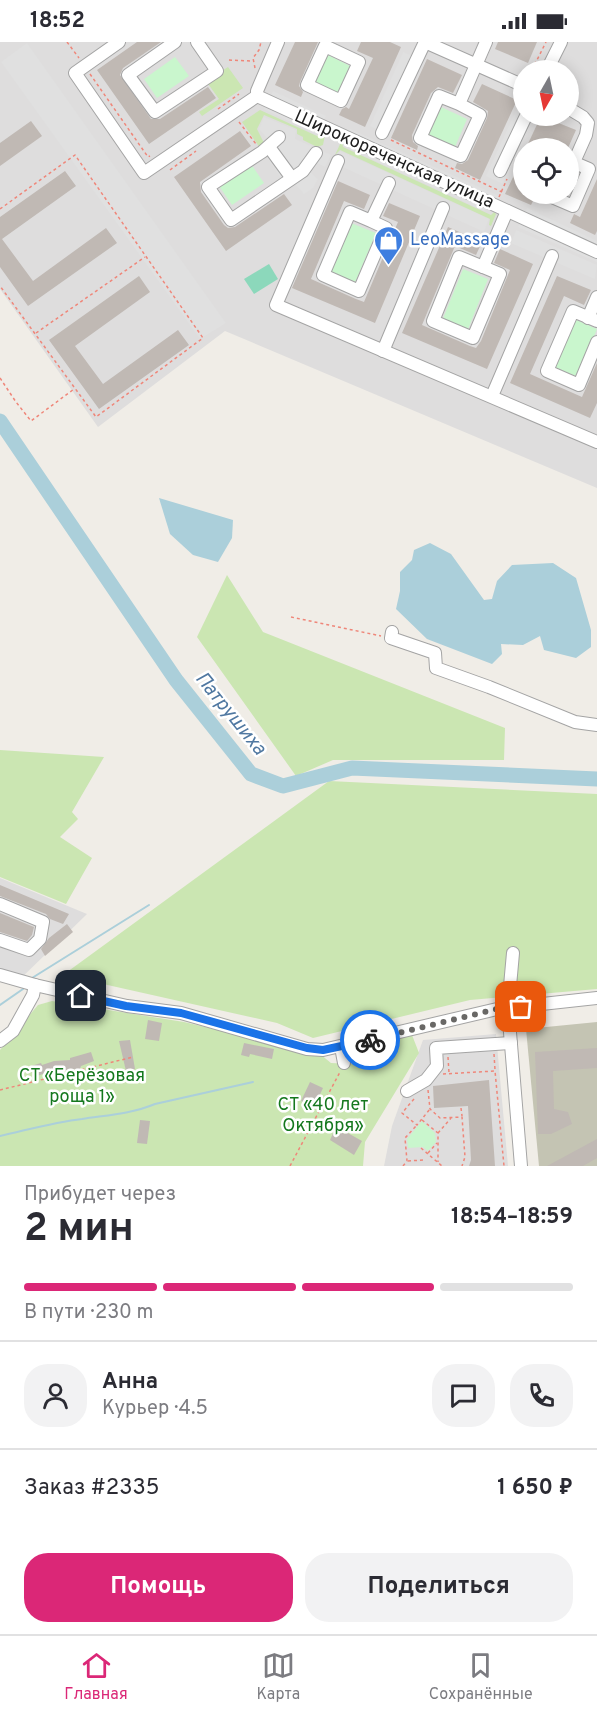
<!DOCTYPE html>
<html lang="ru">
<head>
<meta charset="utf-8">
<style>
	body { margin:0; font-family:Overpass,sans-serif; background:#f2f2f3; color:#2b2b33; height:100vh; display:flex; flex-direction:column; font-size:22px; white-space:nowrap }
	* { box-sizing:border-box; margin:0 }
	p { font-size:20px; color:#7c7c81 }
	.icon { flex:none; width:33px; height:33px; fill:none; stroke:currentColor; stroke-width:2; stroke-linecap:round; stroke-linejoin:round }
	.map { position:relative; height:1124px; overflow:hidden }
	.details { display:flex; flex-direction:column; background:#fff; flex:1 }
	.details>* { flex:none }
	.needle { width:39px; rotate:189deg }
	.fabs { position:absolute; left:513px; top:18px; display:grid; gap:12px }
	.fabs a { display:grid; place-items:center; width:66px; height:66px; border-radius:50%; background:#fff; box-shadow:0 3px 15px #0003; font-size:30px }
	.pin { position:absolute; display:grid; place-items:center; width:51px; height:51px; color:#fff; margin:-26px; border-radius:12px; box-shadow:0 3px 9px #0006 }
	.courier { position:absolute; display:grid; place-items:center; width:60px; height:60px; margin:-30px; border:4px solid #1a73e8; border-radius:50%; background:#fff; color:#222; box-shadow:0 2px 8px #0007 }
	.summary em { font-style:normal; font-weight:700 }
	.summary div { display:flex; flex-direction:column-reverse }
	.summary { display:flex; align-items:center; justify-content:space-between; height:102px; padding:0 24px }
	h1 { font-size:39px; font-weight:700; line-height:45px }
	.bar { display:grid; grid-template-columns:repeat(4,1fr); gap:9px 6px; align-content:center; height:72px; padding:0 24px }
	.bar i { height:8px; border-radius:4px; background:#e1e1e2 }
	.bar .selected { background:#db2777 }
	.bar p { grid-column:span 4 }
	.line { display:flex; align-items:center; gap:15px; padding:0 24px; border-top:2px solid #e1e1e2 }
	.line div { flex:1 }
	.round { display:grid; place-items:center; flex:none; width:63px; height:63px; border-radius:24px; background:#f2f2f3 }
	.cta { display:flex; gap:12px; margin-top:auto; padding:12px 24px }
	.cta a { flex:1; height:69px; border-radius:24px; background:#db2777; color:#fff; font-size:24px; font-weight:700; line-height:69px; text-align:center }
	.cta a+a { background:#f2f2f3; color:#2b2b33 }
	.status { display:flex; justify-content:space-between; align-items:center; height:42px; padding:0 30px; background:#fff; direction:ltr }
	.status svg { height:16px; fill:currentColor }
	.tab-bar { display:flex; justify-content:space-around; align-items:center; height:84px; border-top:2px solid #e1e1e2; background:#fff; font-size:16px; color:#7c7c81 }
	.tab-bar a { display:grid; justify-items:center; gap:3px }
	.tab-bar .selected { color:#db2777 }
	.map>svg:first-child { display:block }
</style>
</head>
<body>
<div class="status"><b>18:52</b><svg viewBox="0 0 49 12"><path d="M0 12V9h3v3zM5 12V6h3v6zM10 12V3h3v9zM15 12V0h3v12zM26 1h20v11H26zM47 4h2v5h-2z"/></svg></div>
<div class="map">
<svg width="597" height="1124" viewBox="0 0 597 1124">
	<rect width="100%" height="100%" fill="#f0ede7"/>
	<!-- residential -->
	<g fill="#dedddd" fill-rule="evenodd">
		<path d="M0 0H597V446L225 289 98 385 0 247ZM524 28H568V74H524ZM524 106H568V152H524Z"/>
		<path d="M0 836 87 872 15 942 0 939Z"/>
		<path d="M496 992 508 1124H384L392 1084 423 998Z"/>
	</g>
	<!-- construction -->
	<path fill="#c4c4b3" d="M597 980V1124H539L526 987Z"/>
	<!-- grass -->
	<g fill="#cbe6b2">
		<path d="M228 25 243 46 202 74 199 70 219 57 206 39Z"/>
		<path d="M260 68 317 94 321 89 325 93 323 103 317 105 303 98V95L297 92V87L264 73 257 87 265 103 260 106 242 80Z"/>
		<path d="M342 98 343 105 491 173 494 170 496 172 491 184 489 183 490 177 340 108 335 113Z"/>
		<path d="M227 533 263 590 505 686 504 718H333L296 734 197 595Z"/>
		<path d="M0 708 104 715 72 770 78 777 60 795 92 816 66 862 0 835Z"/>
		<path d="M329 739 597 752V947L470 958 313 996 277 981 63 933Z"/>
		<path d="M52 959 184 980 320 1012 331 1021 353 1022 355 1005 412 993 419 1011 365 1100 363 1124H0V1008L38 963Z"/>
	</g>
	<!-- park -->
	<g fill="#c9f6cd">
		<path d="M326 12 352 25 338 53 312 41Z"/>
		<path d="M175 15 189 34 157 56 144 37Z"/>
		<path d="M441 65 467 77 455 105 428 93Z"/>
		<path d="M251 122 264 141 232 163 219 144Z"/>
		<path d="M351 181 376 191 354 243 330 233Z"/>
		<path d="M463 227 488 237 467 290 442 279Z"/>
		<path d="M574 277 597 287 578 335 554 325Z"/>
		<path d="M422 1079 435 1091 436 1100 428 1109 423 1105 408 1106 407 1097Z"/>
	</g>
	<!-- pitch -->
	<path fill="#8cd8bb" d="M269 222 278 237 254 252 244 237Z"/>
	<!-- parking -->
	<g fill="#e0e0e0">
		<path d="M27 1 226 281 200 297 1 20Z"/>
		<path d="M403 10 421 18 387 92 370 84Z"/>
		<path d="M273 49 326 74 317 93 264 67Z"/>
		<path d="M520 60 523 62 524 74H534L503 142 486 134Z"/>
		<path d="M264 75 296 88 295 97 331 113 325 125 317 121 313 124 310 130 318 137 313 146 304 152 292 139 285 142 262 108 271 101 259 87Z"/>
		<path d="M350 87 499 154 493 167 487 164 484 169 343 104Z"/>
		<path d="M340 109 489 177 484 190 334 121Z"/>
		<path d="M527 166 597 199V220L518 185Z"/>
		<path d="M516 188 597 223 595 237 511 201Z"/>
	</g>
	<!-- water -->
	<g fill="#abcfda">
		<path d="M159 456 233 478 232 496 218 520 193 513 170 492Z"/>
		<path d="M430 501 451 512 484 558 492 557 497 539 512 523 553 521 576 536 591 588V605L576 616 544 608 540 594 523 603 501 602 502 612 492 622 427 597 396 567 400 549V530L412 518 414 508Z"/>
	</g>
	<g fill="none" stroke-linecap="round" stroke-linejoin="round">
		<!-- stream -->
		<g stroke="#abcfda" stroke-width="2">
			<path d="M32 936 149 863"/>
			<path d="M0 963 23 947"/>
			<path d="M0 1094C27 1088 55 1080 82 1077 108 1073 131 1072 155 1062L253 1040"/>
		</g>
		<!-- river -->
		<path stroke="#abcfda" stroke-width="15" d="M0 379 176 638 251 732 283 744 352 726 597 737"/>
	</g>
	<!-- building -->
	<g fill="#c0b9b4">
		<path d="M137 0H161L123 26 120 33 151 77H160L208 45 216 56 149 102 97 28Z"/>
		<path d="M295 0H318L300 40 299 44 303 50 301 55 275 43Z"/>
		<path d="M361 0H390L401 5 365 85 339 73 342 67 346 65 349 67 373 16 357 9Z"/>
		<path d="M498 0H537L528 21 495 7Z"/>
		<path d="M427 17 462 33 453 51 438 45 431 51 412 93 413 100 418 104 417 108 391 96Z"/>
		<path d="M482 42 517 58 480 138 455 126 457 121 462 122 468 118 487 76 488 69 473 60Z"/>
		<path d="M541 74 576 88 568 106 553 100 550 106H526Z"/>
		<path d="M31 79 42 94 0 124V101Z"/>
		<path d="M240 89 251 104 200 140 201 150 224 183 228 186 235 185 284 152 292 163 226 209 174 135Z"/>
		<path d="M524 112V152L536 153 531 163 505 152Z"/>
		<path d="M65 129 76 144 2 197 33 239 106 186 117 201 28 264 0 225V175Z"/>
		<path d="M597 137V189L595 193 570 181 574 172 580 175Z"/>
		<path d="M338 139 370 153 364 167 344 159 311 237 356 257 364 260 398 180 383 174 389 161 420 174 375 281 292 246Z"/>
		<path d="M448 185 482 200 476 213 455 204 422 283 470 304 476 306 481 299 510 228 494 221 500 207 533 222 487 327 402 291Z"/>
		<path d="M139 234 150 250 75 304 103 342 178 288 189 303 99 367 49 298Z"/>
		<path d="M557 234 591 248 584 263 564 254 530 332 582 355 597 321V361L590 376 510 341Z"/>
		<path d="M0 843 69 872 63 882 50 877 46 872 0 854Z"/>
		<path d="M0 871 34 885 32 893 27 899 0 890Z"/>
		<path d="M67 882 73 890 45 914 41 907 49 896Z"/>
		<path d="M148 978 162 981 159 999 145 997Z"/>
		<path d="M130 998 135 1027 126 1029 119 999Z"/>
		<path d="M244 1001 274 1007 272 1017 250 1012 249 1015 241 1013Z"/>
		<path d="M597 1006V1026L553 1029 554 1067 568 1070 572 1082 551 1092H538L535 1010Z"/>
		<path d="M91 1010 94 1019 81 1024 80 1027 49 1030 34 1035 31 1024 41 1021 42 1023 54 1019 70 1018V1016Z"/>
		<path d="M489 1038 495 1124H469L471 1118 468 1064 434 1066 433 1044Z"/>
		<path d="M310 1040 323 1046 314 1065 301 1059Z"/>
		<path d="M140 1078 150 1079 147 1102 137 1101Z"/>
		<path d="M335 1087 345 1092 346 1090 362 1099 354 1113 330 1098Z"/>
		<path d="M597 1097V1116L583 1124H547Z"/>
	</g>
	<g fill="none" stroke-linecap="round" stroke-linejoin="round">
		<defs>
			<g id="minor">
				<path d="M119 0 75 31 144 131 257 54"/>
				<path d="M175 0 128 33 155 70 217 29 197 0"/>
				<path d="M425 0 524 44"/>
				<path d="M325 4 359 20 341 59 307 43Z"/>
				<path d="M547 28 561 0"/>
				<path d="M257 54 597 210"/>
				<path d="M257 54V49L278 0"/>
				<path d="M459 62 439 54 420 96 461 114 480 73 459 62 486 0"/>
				<path d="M568 66 583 75 588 81 586 93 574 120"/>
				<path d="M382 91 425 0"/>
				<path d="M279 95 262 110 208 145 231 178 303 129 316 111"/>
				<path d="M269 105 291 135"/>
				<path d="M338 119 276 263 597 400"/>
				<path d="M500 129 526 74"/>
				<path d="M545 152 573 164 589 127 568 118"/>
				<path d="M371 179 350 170 323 233 359 249 386 186 371 179 389 141"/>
				<path d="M459 215 500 232 473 296 433 279Z"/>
				<path d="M483 225 507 169"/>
				<path d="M588 276 597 255"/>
				<path d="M597 279 573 269 547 329 579 343 597 300"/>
				<path d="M383 309 443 166"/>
				<path d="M492 354 552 214"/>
				<path d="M392 590 391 596 435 611 436 626 489 645 575 680 597 683"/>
				<path d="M0 862 43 880 40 897 29 908 0 898"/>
				<path d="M513 911 508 966 521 1124"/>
				<path d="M0 933 35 943 127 964 181 971 307 1007 323 1008 497 967 597 956"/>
				<path d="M0 999 13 989 33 953 35 943"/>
				<path d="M341 1005 344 1021"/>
				<path d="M407 1049 426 1038 437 1024 436 1006 511 1001"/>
			</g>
		</defs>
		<!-- minor casing -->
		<use href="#minor" stroke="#a4a4a4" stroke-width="14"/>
		<!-- path -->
		<g stroke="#ef8679" stroke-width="1.5" stroke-dasharray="3 3" stroke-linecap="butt">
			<path d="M67 0 79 16"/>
			<path d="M229 18 252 19"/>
			<path d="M255 26 253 16 259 8 261 0"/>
			<path d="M532 28 546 0"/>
			<path d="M90 32 148 115 150 114"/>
			<path d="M218 67 239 52"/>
			<path d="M239 80 256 102"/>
			<path d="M391 98 502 150"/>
			<path d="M170 128 196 109"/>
			<path d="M499 155 507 137"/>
			<path d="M0 167 75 113 203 296 96 375 0 244"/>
			<path d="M36 291 145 215"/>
			<path d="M0 336 16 360 31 379 74 347"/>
			<path d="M291 575 381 594"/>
			<path d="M494 1012 495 1028"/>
			<path d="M448 1015 449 1031"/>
			<path d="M443 1032 495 1029 504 1124"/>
			<path d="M0 1048 133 1015"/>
			<path d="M428 1048 430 1067 440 1076 462 1075 465 1115 462 1124"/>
			<path d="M414 1057 402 1071 417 1083 430 1067"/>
			<path d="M461 1066 462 1074"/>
			<path d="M422 1078 438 1091V1120"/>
			<path d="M438 1091 451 1076"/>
			<path d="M421 1106 442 1124"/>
			<path d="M428 1111 437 1101"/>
			<path d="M408 1119 423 1118"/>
			<path d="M290 1124 340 1030"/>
			<path d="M403 1124 407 1119 405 1096 417 1083"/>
		</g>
		<!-- minor -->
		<use href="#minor" stroke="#fff" stroke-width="12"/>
	</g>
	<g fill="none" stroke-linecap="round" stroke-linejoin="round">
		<!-- done -->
		<path stroke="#696866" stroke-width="6" stroke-dasharray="0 10.8" d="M370 998 497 967 521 965"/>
		<!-- route -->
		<path stroke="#1a73e8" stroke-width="8" d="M81 954 126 964 181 971 307 1006 323 1008 370 998"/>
	</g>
	<!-- icons -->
	<defs>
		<symbol id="shop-pin" viewBox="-11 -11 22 30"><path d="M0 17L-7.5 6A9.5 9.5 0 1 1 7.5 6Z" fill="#3f7fe0" stroke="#fff"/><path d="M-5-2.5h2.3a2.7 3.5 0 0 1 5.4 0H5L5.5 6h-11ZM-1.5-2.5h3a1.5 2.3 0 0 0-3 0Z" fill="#fff"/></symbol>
	</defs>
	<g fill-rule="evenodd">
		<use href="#shop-pin" x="372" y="182" width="33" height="45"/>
	</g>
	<g text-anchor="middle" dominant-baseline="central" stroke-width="5" stroke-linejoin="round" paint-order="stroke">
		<!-- street labels -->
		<g font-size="18" fill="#202020" stroke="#fff">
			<text transform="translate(394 118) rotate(24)">Широкореченская улица</text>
		</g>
		<!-- shop labels -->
		<g font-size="18" fill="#366cbe" stroke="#fff" text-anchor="start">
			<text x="410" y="198">LeoMassage</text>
		</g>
		<!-- park labels -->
		<g font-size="18" fill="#15781e" stroke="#fff">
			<text x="82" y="1034">СТ «Берёзовая<tspan x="82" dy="21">роща 1»</tspan></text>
			<text x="323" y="1063">СТ «40 лет<tspan x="323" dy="21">Октября»</tspan></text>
		</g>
		<!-- water labels -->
		<g font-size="20" font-style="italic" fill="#5078a1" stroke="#fff">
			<text transform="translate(230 672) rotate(51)">Патрушиха</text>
		</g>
	</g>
</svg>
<div class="fabs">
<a><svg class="needle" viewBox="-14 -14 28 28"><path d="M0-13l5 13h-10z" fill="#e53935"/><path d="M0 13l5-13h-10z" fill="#7c7c81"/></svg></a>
<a><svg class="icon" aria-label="locate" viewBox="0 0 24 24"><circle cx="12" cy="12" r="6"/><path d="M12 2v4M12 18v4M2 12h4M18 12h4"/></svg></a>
</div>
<div class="pin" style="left:521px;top:965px;background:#ea580c"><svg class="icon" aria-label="bag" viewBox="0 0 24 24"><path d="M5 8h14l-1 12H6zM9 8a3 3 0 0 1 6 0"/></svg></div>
<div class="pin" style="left:81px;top:954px;background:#1f2937"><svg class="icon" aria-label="home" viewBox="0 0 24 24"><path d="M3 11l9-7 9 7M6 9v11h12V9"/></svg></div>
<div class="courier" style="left:370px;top:998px"><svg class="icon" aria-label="bike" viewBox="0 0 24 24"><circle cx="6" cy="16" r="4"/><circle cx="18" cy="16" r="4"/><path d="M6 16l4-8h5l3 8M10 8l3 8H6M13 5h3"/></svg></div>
</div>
<section class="details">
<div class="summary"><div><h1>2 мин</h1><p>Прибудет через</p></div><em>18:54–18:59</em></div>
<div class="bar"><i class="selected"></i><i class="selected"></i><i class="selected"></i><i></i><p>В пути · 230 m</p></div>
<div class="line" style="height:108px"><a class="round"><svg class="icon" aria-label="person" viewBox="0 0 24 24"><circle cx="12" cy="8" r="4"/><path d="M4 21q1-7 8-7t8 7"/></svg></a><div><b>Анна</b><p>Курьер · 4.5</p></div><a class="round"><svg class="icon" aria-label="chat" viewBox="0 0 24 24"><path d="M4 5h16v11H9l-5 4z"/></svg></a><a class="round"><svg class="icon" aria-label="phone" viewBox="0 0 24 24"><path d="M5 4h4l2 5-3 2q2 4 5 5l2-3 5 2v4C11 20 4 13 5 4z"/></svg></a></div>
<div class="line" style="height:78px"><div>Заказ #2335</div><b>1 650 ₽</b></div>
<div class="cta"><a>Помощь</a><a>Поделиться</a></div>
</section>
<nav class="tab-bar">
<a class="selected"><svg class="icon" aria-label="home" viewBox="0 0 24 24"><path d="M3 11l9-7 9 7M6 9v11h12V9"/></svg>Главная</a>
<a><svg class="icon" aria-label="map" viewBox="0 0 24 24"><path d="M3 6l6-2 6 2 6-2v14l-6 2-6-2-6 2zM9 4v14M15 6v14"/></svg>Карта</a>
<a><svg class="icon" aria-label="saved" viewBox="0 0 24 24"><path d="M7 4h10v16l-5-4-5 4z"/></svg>Сохранённые</a>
</nav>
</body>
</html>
